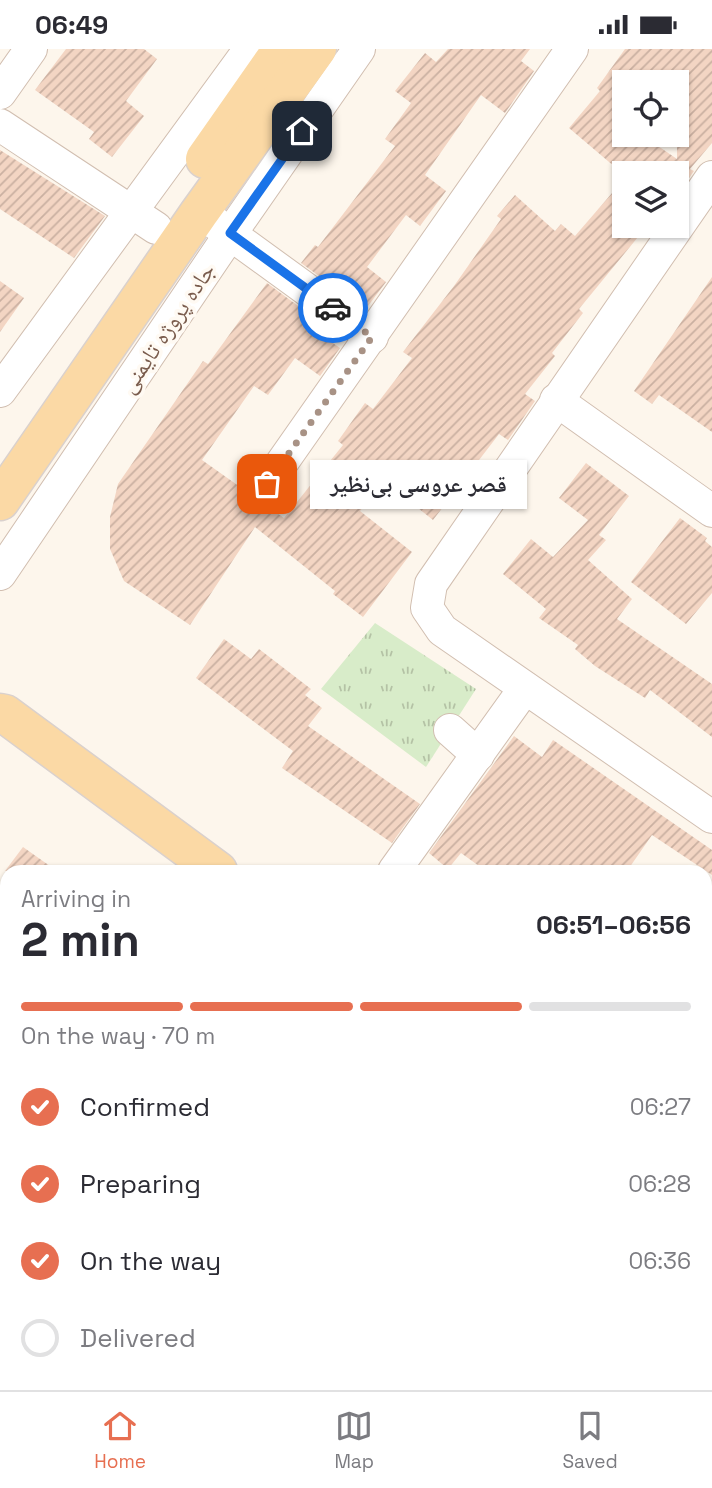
<!DOCTYPE html>
<html lang="en">
<head>
<meta charset="utf-8">
<style>
	body { margin:0; font-family:"Space Grotesk","Noto Naskh Arabic",sans-serif; background:#f7f7f7; color:#2b2b33; height:100vh; display:flex; flex-direction:column; font-size:26px; white-space:nowrap }
	* { box-sizing:border-box; margin:0 }
	p { font-size:23px; color:#7c7c81 }
	.icon { flex:none; width:38px; height:38px; fill:none; stroke:currentColor; stroke-width:2; stroke-linecap:round; stroke-linejoin:round }
	.map { position:relative; flex:1; overflow:hidden }
	.panel { position:absolute; left:0px; top:816px; width:712px; height:527px; display:flex; flex-direction:column; background:#fff; border-radius:21px 21px 0 0; box-shadow:0 2px 5px #0004 }
	.panel>* { flex:none }
	.tools { position:absolute; left:612px; top:21px; display:grid; gap:14px }
	.tools a { display:grid; place-items:center; width:77px; height:77px; border-radius:0px; background:#fff; box-shadow:0 2px 5px #0004; font-size:35px }
	.pin { position:absolute; display:grid; place-items:center; width:60px; height:60px; color:#fff; margin:-30px; border-radius:14px; box-shadow:0 4px 10px #0006 }
	.courier { position:absolute; display:grid; place-items:center; width:70px; height:70px; margin:-35px; border:5px solid #1a73e8; border-radius:50%; background:#fff; color:#222; box-shadow:0 2px 9px #0007 }
	.bubble { position:absolute; height:49px; border-radius:0px; background:#fff; box-shadow:0 2px 5px #0004; font-size:23px; font-weight:700; line-height:49px; text-align:center }
	.headline em { font-style:normal; font-weight:700 }
	.headline div { display:flex; flex-direction:column-reverse }
	.headline { display:flex; align-items:center; justify-content:space-between; height:119px; padding:0 21px }
	h1 { font-size:46px; font-weight:700; line-height:52px }
	.bar { display:grid; grid-template-columns:repeat(4,1fr); gap:10px 7px; align-content:center; height:84px; padding:0 21px }
	.bar i { height:9px; border-radius:5px; background:#e1e1e2 }
	.bar .on { background:#e76f51 }
	.bar p { grid-column:span 4 }
	ol { padding:0 21px; list-style:none }
	li { display:flex; align-items:center; gap:21px; height:77px }
	li p { margin-inline-start:auto }
	li .icon { padding:7px; border-radius:50%; background:#e76f51; color:#fff; stroke-width:4 }
	li:last-child { color:#7c7c81 }
	li i { width:38px; height:38px; border:4px solid #e1e1e2; border-radius:50% }
	.status { display:flex; justify-content:space-between; align-items:center; height:49px; padding:0 35px; background:#fff; direction:ltr }
	.status svg { height:19px; fill:currentColor }
	.dock { display:flex; justify-content:space-around; align-items:center; height:98px; border-top:2px solid #e1e1e2; background:#fff; font-size:19px; color:#7c7c81 }
	.dock a { display:grid; justify-items:center; gap:4px }
	.dock .on { color:#e76f51 }
	.map>svg:first-child { display:block }
</style>
</head>
<body>
<div class="status"><b>06:49</b><svg viewBox="0 0 49 12"><path d="M0 12V9h3v3zM5 12V6h3v6zM10 12V3h3v9zM15 12V0h3v12zM26 1h20v11H26zM47 4h2v5h-2z"/></svg></div>
<div class="map">
<svg width="712" height="1341" viewBox="0 0 712 1341">
	<defs>
		<pattern id="grass-tufts" width="24" height="20" patternUnits="userSpaceOnUse" patternTransform="scale(1.75)"><rect width="24" height="20" fill="#d8ecc9"/><path d="M3 7l-1-3M5 7V3M7 7l1-3M15 17l-1-3M17 17v-4M19 17l1-3" fill="none" stroke="#b4c2a5"/></pattern>
		<pattern id="building-hatch" width="6" height="6" patternUnits="userSpaceOnUse" patternTransform="scale(1.75)"><rect width="6" height="6" fill="#f3d5c3"/><path d="M-1 1l2-2M0 6l6-6M5 7l2-2" fill="none" stroke="#cab0a1"/></pattern>
	</defs>
	<rect width="100%" height="100%" fill="#fdf6ec"/>
	<!-- grass -->
	<path fill="url(#grass-tufts)" d="M375 574 476 640 426 718 321 640Z"/>
	<!-- building -->
	<g fill="url(#building-hatch)" fill-rule="evenodd">
		<path d="M66 0H144L157 10 126 52 144 67 112 108 89 90 94 83 35 41Z"/>
		<path d="M448 0H530L521 12 534 22 505 64 481 46 425 126 446 142 420 177 406 166 367 218 386 233 368 257 344 238 341 243 301 214 315 196 318 198 395 97 385 90 411 54 395 42 425 4 436 13Z"/>
		<path d="M625 0H712V94L690 120 694 122 677 146V124H622L569 79 600 42 597 39ZM625 33H677V110L642 86H625Z"/>
		<path d="M0 101 105 167 74 209 0 160Z"/>
		<path d="M625 129V177H647L579 260 583 264 552 304 555 307 525 345 535 352 508 391 499 385 433 471 384 432 360 462 412 503 363 568 333 545 335 542 255 478 190 576 124 532 110 500V468L118 435 203 312 208 315 267 234 320 273 314 281 340 299 320 327 295 309 268 346 254 337 202 411 284 469 343 396 338 392 365 354 373 360 412 309 403 303 454 237 501 170 497 167 515 146 555 182 561 175 575 187Z"/>
		<path d="M712 228V383L659 346 652 355 634 342Z"/>
		<path d="M0 232 24 249 0 283Z"/>
		<path d="M586 414 629 447 599 486 606 491 588 511 632 550 617 570 712 635V688L650 641 645 649 595 617 575 600 578 596 539 569 546 560 503 525 531 490 553 508 588 471 559 449Z"/>
		<path d="M680 469 707 489 705 492 712 498V544L686 575 631 533Z"/>
		<path d="M224 590 251 610 259 600 311 640 305 646 322 659 308 677 420 755 392 794 282 719 293 702 196 629Z"/>
		<path d="M514 687 542 708 553 691 712 801V826L652 786 627 822H486L461 804 448 820 429 804Z"/>
		<path d="M23 798 57 822H5Z"/>
	</g>
	<g fill="none" stroke-linecap="round" stroke-linejoin="round">
		<defs>
			<g id="minor">
				<path d="M0 44 31 0"/>
				<path d="M0 76 156 179"/>
				<path d="M712 128 431 535 427 559 442 581 712 768"/>
				<path d="M215 174 372 288"/>
				<path d="M0 342 250 0"/>
				<path d="M556 351 712 462"/>
				<path d="M267 435 572 0"/>
				<path d="M0 525 231 184 359 0"/>
				<path d="M450 681 478 706"/>
				<path d="M394 822 525 639"/>
				<path d="M0 1069 7 1074"/>
				<path d="M369 1335 377 1341"/>
			</g>
			<g id="major">
				<path d="M205 110 282 0"/>
				<path d="M0 452 199 164 317 0"/>
				<path d="M0 664 5 665 218 822"/>
				<path d="M705 1175 712 1180"/>
			</g>
		</defs>
		<!-- minor casing -->
		<use href="#minor" stroke="#d1beb0" stroke-width="34"/>
		<!-- major casing -->
		<use href="#major" stroke="#dad1cd" stroke-width="41"/>
		<!-- minor -->
		<use href="#minor" stroke="#fff" stroke-width="32"/>
		<!-- major -->
		<use href="#major" stroke="#fbd9a5" stroke-width="38"/>
	</g>
	<g fill="none" stroke-linecap="round" stroke-linejoin="round">
		<!-- done -->
		<path stroke="#a89285" stroke-width="7" stroke-dasharray="0 12.6" d="M267 435 372 288 333 259"/>
		<!-- route -->
		<path stroke="#1a73e8" stroke-width="9" d="M302 82 230 184 333 259"/>
	</g>
	<g text-anchor="middle" dominant-baseline="central" stroke-width="7" stroke-linejoin="round" paint-order="stroke">
		<!-- street labels -->
		<g font-size="23" fill="#7a5c4d" stroke="#fffaf3">
			<text transform="translate(167 279) rotate(-56)">جاده پروژه تایمنی</text>
		</g>
	</g>
</svg>
<div class="tools">
<a><svg class="icon" aria-label="locate" viewBox="0 0 24 24"><circle cx="12" cy="12" r="6"/><path d="M12 2v4M12 18v4M2 12h4M18 12h4"/></svg></a>
<a><svg class="icon" aria-label="layers" viewBox="0 0 24 24"><path d="M12 4l9 5-9 5-9-5zM3 14l9 5 9-5"/></svg></a>
</div>
<div class="pin" style="left:267px;top:435px;background:#ea580c"><svg class="icon" aria-label="bag" viewBox="0 0 24 24"><path d="M5 8h14l-1 12H6zM9 8a3 3 0 0 1 6 0"/></svg></div>
<div class="pin" style="left:302px;top:82px;background:#1f2937"><svg class="icon" aria-label="home" viewBox="0 0 24 24"><path d="M3 11l9-7 9 7M6 9v11h12V9"/></svg></div>
<div class="courier" style="left:333px;top:259px"><svg class="icon" aria-label="car" viewBox="0 0 24 24"><path d="M5 17H2v-5l4-1 3-4h7l3 4 3 1v5h-3M9 17h6M6 11h13"/><circle cx="7" cy="17" r="2"/><circle cx="17" cy="17" r="2"/></svg></div>
<div class="bubble" style="left:310px;top:411px;width:217px">قصر عروسی بی‌نظیر</div>
<section class="panel">
<div class="headline"><div><h1>2 min</h1><p>Arriving in</p></div><em>06:51–06:56</em></div>
<div class="bar"><i class="on"></i><i class="on"></i><i class="on"></i><i></i><p>On the way · 70 m</p></div>
<ol>
<li><svg class="icon" aria-label="check" viewBox="0 0 24 24"><path d="M5 12l5 5 9-10"/></svg>Confirmed<p>06:27</p></li>
<li><svg class="icon" aria-label="check" viewBox="0 0 24 24"><path d="M5 12l5 5 9-10"/></svg>Preparing<p>06:28</p></li>
<li><svg class="icon" aria-label="check" viewBox="0 0 24 24"><path d="M5 12l5 5 9-10"/></svg>On the way<p>06:36</p></li>
<li><i></i>Delivered</li>
</ol>
</section>
</div>
<nav class="dock">
<a class="on"><svg class="icon" aria-label="home" viewBox="0 0 24 24"><path d="M3 11l9-7 9 7M6 9v11h12V9"/></svg>Home</a>
<a><svg class="icon" aria-label="map" viewBox="0 0 24 24"><path d="M3 6l6-2 6 2 6-2v14l-6 2-6-2-6 2zM9 4v14M15 6v14"/></svg>Map</a>
<a><svg class="icon" aria-label="saved" viewBox="0 0 24 24"><path d="M7 4h10v16l-5-4-5 4z"/></svg>Saved</a>
</nav>
</body>
</html>
